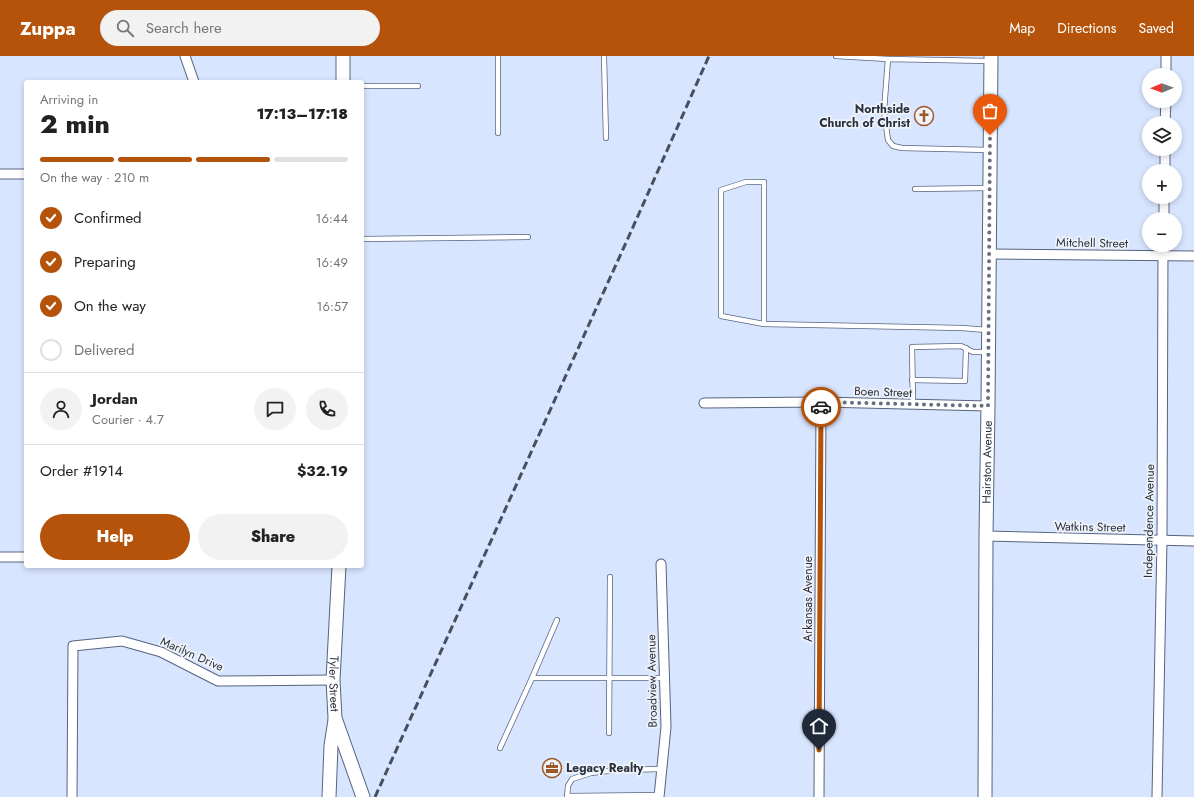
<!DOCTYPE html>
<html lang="en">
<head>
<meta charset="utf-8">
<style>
	body { margin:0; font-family:Jost,sans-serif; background:#f2f2f2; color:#222; height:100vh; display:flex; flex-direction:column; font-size:15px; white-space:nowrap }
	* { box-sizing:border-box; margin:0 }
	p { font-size:13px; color:#767676 }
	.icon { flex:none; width:22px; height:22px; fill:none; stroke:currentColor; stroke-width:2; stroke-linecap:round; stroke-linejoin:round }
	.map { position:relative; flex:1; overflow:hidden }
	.side { position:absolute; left:24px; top:24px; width:340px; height:488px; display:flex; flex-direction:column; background:#fff; border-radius:4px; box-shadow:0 2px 6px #0003 }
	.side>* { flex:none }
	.needle { width:26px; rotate:269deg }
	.buttons { position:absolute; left:1142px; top:12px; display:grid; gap:8px }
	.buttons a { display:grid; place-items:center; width:40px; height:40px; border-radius:50%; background:#fff; box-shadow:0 2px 6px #0003; font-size:20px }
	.pin { position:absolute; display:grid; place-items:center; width:34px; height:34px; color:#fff; margin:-41px -17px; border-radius:50% 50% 50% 0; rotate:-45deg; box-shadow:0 0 4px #0007 }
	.pin .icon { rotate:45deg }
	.courier { position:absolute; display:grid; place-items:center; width:40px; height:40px; margin:-20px; border:3px solid #b45309; border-radius:50%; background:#fff; color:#222; box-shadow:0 1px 5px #0007 }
	.headline em { font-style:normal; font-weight:800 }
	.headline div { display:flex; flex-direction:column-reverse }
	.headline { display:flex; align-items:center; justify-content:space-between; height:68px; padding:0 16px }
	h1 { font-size:26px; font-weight:800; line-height:30px }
	.bar { display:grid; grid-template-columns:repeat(4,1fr); gap:6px 4px; align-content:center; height:48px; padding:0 16px }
	.bar i { height:5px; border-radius:3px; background:#e0e0e0 }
	.bar .active { background:#b45309 }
	.bar p { grid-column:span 4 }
	.line { display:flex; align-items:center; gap:10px; padding:0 16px; border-top:1px solid #e0e0e0 }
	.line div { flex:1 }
	.round { display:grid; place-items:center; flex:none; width:42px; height:42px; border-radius:21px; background:#f2f2f2 }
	ol { padding:0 16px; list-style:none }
	li { display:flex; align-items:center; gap:12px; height:44px }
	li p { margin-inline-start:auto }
	li .icon { padding:4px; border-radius:50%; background:#b45309; color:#fff; stroke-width:4 }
	li:last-child { color:#767676 }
	li i { width:22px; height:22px; border:2px solid #e0e0e0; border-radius:50% }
	.button { display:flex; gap:8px; margin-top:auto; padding:8px 16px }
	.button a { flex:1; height:46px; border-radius:24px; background:#b45309; color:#fff; font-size:16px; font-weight:800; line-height:46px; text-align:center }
	.button a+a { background:#f2f2f2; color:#222 }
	header { display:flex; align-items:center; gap:24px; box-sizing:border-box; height:56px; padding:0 20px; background:#b45309; color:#fff }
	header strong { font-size:19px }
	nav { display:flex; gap:22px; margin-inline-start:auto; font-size:14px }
	.search { width:280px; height:36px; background:#f2f2f2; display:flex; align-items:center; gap:10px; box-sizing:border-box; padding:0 14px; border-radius:22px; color:#767676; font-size:15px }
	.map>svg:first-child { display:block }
</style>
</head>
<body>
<header>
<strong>Zuppa</strong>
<div class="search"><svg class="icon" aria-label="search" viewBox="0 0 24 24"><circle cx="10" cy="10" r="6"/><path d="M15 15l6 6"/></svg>Search here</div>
<nav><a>Map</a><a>Directions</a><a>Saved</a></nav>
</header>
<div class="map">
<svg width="1194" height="741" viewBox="0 0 1194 741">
	<rect width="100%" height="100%" fill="#d8e5ff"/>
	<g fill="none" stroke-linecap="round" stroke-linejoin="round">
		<defs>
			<g id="lane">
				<path d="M498 0V77"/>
				<path d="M604 0 606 82"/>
				<path d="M836 0 888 3"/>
				<path d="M362 30H418"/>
				<path d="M989 94 902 92 893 90 888 84 884 55 888 3 990 5"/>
				<path d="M915 133 989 132"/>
				<path d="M362 183 528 181"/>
				<path d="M764 268V126H746L721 134V260L764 268 962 272 987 274"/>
				<path d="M912 324 965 325 966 292"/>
				<path d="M913 348 912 291 961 290 973 296H988"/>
				<path d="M532 622 557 564"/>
				<path d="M609 677 610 521"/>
				<path d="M500 692 532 622H665"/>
				<path d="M567 740 659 739"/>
				<path d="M567 741 568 730 572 723 591 717 616 714 662 713"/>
			</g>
			<g id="street">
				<path d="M185 0 194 26"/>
				<path d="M1166 19V0"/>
				<path d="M1165 67 1166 45"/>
				<path d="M1165 115V93"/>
				<path d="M0 118H26"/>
				<path d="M1164 163V141"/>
				<path d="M989 198 1194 200"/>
				<path d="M704 347 821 346 988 350"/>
				<path d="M986 480 1194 485"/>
				<path d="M0 501H26"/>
				<path d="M72 741 73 590 122 585 161 596 218 625 333 624"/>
				<path d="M659 741 666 671 661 508"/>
				<path d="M819 741 821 346"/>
				<path d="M1157 741 1162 484 1163 189"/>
			</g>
			<g id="secondary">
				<path d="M343 0V26"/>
				<path id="s1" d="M339 510 333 624 335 662 363 741"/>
				<path d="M329 741 331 690 335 664"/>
				<path id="s2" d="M985 741 986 480 988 350 991 0"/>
			</g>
		</defs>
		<!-- lane casing -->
		<use href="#lane" stroke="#566480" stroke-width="6"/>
		<!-- street casing -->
		<use href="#street" stroke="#566480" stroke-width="11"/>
		<!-- secondary casing -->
		<use href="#secondary" stroke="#566480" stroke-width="15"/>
		<!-- lane -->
		<use href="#lane" stroke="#fff" stroke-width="4.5"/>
		<!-- street -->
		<use href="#street" stroke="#fff" stroke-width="9"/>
		<!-- secondary -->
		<use href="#secondary" stroke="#fff" stroke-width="13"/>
		<!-- rail -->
		<path stroke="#48505e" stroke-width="3" stroke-dasharray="8 4" stroke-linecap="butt" d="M375 741 629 180 709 0"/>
	</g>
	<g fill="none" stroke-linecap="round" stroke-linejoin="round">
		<!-- done -->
		<path stroke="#677081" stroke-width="4" stroke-dasharray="0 7.2" d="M821 351V346L988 350 990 79"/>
		<!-- route -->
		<path stroke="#b45309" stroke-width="5" d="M819 694 821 351"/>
	</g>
	<!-- icons -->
	<defs>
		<symbol id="church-ring" viewBox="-11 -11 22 22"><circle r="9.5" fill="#eff2f9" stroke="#9d592a" stroke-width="1.5"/><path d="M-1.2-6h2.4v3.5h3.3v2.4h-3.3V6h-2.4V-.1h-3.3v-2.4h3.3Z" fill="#9d592a"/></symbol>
		<symbol id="office-ring" viewBox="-11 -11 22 22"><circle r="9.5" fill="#eff2f9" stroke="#9d592a" stroke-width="1.5"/><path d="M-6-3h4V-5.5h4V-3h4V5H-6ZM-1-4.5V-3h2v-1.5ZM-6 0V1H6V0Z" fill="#9d592a"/></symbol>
	</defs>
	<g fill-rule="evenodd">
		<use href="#church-ring" x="913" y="49" width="22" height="22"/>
		<use href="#office-ring" x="541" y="701" width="22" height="22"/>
	</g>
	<g text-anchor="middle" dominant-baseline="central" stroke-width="3.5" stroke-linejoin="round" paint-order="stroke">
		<!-- poi labels -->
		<g font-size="12" font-weight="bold" fill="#2a313d" stroke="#eff2f9" text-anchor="end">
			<text x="910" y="53">Northside<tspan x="910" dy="14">Church of Christ</tspan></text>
			<text x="566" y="712" text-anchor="start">Legacy Realty</text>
		</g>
		<!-- street labels -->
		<g font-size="12" fill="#2a313d" stroke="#eff2f9">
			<text transform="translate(1092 187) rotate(1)">Mitchell Street</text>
			<text transform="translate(883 336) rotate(2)">Boen Street</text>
			<text stroke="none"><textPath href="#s2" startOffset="335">Hairston Avenue</textPath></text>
			<text transform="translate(1149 465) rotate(-89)">Independence Avenue</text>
			<text transform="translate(1090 471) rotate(1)">Watkins Street</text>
			<text transform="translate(808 543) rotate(-90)">Arkansas Avenue</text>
			<text transform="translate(192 598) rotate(24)">Marilyn Drive</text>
			<text transform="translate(652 625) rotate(-91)">Broadview Avenue</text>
			<text stroke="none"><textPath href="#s1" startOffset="118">Tyler Street</textPath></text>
		</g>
	</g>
</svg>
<div class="buttons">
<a><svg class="needle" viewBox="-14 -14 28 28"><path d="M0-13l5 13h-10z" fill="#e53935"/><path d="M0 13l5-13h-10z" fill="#767676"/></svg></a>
<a><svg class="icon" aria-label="layers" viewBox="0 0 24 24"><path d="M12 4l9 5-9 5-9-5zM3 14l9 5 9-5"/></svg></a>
<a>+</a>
<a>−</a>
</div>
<div class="pin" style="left:990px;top:79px;background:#ea580c"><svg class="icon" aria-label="bag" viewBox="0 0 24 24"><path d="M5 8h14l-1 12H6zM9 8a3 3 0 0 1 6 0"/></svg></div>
<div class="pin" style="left:819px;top:694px;background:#1f2937"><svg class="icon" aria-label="home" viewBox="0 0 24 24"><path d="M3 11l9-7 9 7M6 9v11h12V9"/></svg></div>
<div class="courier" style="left:821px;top:351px"><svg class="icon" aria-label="car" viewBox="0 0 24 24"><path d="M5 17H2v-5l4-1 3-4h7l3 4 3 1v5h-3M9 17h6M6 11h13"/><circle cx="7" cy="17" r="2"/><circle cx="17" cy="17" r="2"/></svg></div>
<section class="side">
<div class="headline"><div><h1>2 min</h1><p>Arriving in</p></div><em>17:13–17:18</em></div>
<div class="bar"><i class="active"></i><i class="active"></i><i class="active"></i><i></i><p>On the way · 210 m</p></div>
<ol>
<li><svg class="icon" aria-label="check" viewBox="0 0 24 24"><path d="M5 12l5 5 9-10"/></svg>Confirmed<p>16:44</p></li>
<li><svg class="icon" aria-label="check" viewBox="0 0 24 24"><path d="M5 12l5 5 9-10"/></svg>Preparing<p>16:49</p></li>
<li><svg class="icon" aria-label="check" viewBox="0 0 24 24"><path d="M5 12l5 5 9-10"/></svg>On the way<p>16:57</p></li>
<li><i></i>Delivered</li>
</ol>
<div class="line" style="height:72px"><a class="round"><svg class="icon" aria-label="person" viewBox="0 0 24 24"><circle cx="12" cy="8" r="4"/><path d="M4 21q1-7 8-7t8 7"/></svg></a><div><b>Jordan</b><p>Courier · 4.7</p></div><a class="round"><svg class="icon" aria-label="chat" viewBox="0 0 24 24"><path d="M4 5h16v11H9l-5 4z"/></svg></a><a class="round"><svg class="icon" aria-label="phone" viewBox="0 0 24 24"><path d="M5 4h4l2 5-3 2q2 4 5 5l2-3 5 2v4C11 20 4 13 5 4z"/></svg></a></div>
<div class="line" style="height:52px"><div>Order #1914</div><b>$32.19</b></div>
<div class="button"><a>Help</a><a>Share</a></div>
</section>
</div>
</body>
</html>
